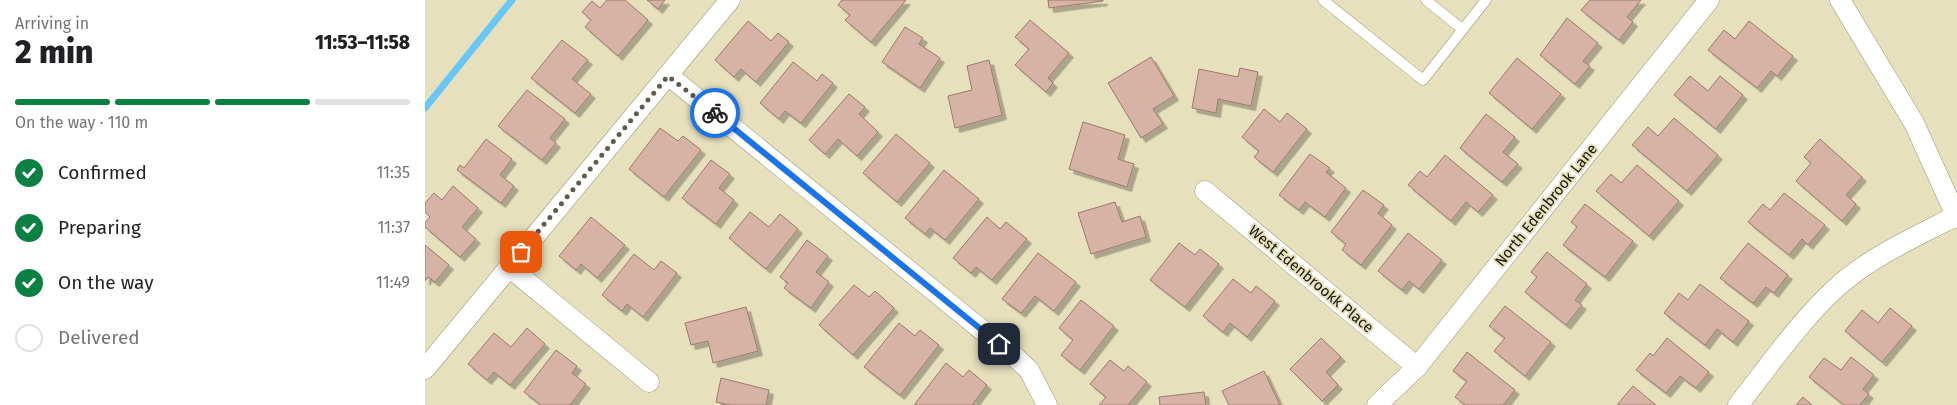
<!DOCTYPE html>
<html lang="en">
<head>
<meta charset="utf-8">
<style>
	body { margin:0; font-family:"Fira Sans",sans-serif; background:#f2f2f2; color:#202124; height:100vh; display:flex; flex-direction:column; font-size:19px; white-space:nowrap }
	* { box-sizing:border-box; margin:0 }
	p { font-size:16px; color:#757577 }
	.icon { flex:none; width:28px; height:28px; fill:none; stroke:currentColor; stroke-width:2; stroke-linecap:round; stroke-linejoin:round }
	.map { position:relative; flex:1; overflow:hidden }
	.sheet { display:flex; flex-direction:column; background:#fff; width:425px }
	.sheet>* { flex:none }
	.pin { position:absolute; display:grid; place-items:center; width:42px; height:42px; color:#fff; margin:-21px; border-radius:10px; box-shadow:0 2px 8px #0006 }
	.courier { position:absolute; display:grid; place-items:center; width:50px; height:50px; margin:-25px; border:4px solid #1a73e8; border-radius:50%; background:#fff; color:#222; box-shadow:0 1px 6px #0007 }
	.summary em { font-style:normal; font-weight:800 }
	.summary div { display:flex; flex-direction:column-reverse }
	.summary { display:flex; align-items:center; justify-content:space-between; height:85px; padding:0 15px }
	h1 { font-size:32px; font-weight:800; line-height:38px }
	.bar { display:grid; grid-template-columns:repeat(4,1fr); gap:8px 5px; align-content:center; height:60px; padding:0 15px }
	.bar i { height:6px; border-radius:4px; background:#e0e0e0 }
	.bar .on { background:#0b8043 }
	.bar p { grid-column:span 4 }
	ol { padding:0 15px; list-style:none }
	li { display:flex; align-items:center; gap:15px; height:55px }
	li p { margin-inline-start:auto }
	li .icon { padding:5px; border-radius:50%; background:#0b8043; color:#fff; stroke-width:4 }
	li:last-child { color:#757577 }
	li i { width:28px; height:28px; border:2px solid #e0e0e0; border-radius:50% }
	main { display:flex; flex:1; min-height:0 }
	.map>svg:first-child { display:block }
</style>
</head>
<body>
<main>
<section class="sheet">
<div class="summary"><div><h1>2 min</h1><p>Arriving in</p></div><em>11:53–11:58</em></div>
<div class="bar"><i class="on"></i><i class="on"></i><i class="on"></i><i></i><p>On the way · 110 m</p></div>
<ol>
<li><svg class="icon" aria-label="check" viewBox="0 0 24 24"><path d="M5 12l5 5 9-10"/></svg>Confirmed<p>11:35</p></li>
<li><svg class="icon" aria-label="check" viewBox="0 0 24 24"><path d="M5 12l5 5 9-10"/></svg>Preparing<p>11:37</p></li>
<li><svg class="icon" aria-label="check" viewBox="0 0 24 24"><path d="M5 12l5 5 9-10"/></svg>On the way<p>11:49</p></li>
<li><i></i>Delivered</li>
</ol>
</section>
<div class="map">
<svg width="1532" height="405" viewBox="0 0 1532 405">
	<defs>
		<filter id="shadow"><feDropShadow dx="4.5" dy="4.5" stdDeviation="0" flood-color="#0004"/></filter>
	</defs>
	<rect width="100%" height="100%" fill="#e6e0bd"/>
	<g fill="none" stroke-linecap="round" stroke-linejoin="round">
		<!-- stream -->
		<path stroke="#68c7f7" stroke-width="7" d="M0 108 87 0"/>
	</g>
	<!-- building -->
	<g fill="#d7b3a5" stroke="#9b7a6c" filter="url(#shadow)">
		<path d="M182 0H200L223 20 193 56 160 27 166 20 157 12 167 1 175 8Z"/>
		<path d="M222 0H240L233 9Z"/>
		<path d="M417 0H481L446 42 420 20 425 15 413 5Z"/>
		<path d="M623 0H678V1L624 8Z"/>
		<path d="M1165 0H1216L1202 17 1208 22 1194 40 1156 10Z"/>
		<path d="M1142 18 1173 43 1158 61 1165 66 1150 84 1115 55Z"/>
		<path d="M605 20 644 53 623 78 628 83 621 92 590 65 604 49 590 37Z"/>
		<path d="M323 21 346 41 353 33 364 42 331 82 316 69 309 77 290 60Z"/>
		<path d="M1324 21 1368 56 1352 76 1346 71 1332 88 1283 50 1299 30 1310 39Z"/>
		<path d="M480 27 498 38 494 44 515 58 495 88 457 62Z"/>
		<path d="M137 40 163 60 147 79 166 94 150 113 106 78Z"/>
		<path d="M726 57 749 96 728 109 738 124 716 138 683 83Z"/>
		<path d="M1092 58 1136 94 1107 129 1064 93Z"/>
		<path d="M564 60 577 115 530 128 523 96 547 90 542 66Z"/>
		<path d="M368 62 392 81 397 74 408 83 376 123 360 111 354 119 335 103Z"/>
		<path d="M815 68 833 72 826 106 793 99 791 113 767 108 774 69 813 77Z"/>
		<path d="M1265 76 1283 91 1295 76 1318 95 1291 129 1249 95Z"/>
		<path d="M102 90 140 119 125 138 131 143 117 160 73 126Z"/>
		<path d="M424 94 440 107 434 114 453 132 432 156 413 139 400 154 384 140Z"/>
		<path d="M839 109 855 122 862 113 882 129 848 172 829 157 834 151 817 137Z"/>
		<path d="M1061 114 1090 137 1078 152 1093 164 1077 182 1035 148Z"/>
		<path d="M1249 118 1293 155 1262 191 1207 145 1223 127 1233 136Z"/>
		<path d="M658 122 700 135 693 159 709 164 702 187 644 169Z"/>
		<path d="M235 128 253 141 258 136 276 150 239 197 204 169Z"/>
		<path d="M471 134 505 163 472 202 438 173Z"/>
		<path d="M61 139 87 159 75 175 89 186 76 203 32 170 35 165 39 168Z"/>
		<path d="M1395 139 1437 177 1421 195 1431 204 1417 221 1371 181 1386 163 1379 157Z"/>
		<path d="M885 154 905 168 901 172 921 188 900 217 880 202 874 210 854 195Z"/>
		<path d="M1020 155 1068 195 1053 212 1041 202 1026 221 983 185 995 171 1002 177Z"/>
		<path d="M286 160 305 174 294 188 309 200 291 224 257 198Z"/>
		<path d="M1212 165 1254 201 1224 236 1171 191 1186 174 1196 183Z"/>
		<path d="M519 170 554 199 520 240 505 228 500 234 480 218Z"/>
		<path d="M28 186 53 208 37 227 51 239 35 257 0 227V223L5 217 0 212V203L9 193 17 200Z"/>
		<path d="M938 190 959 205 953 213 967 225 936 265 917 250 921 244 906 232Z"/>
		<path d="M1359 193 1400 225 1383 245 1377 239 1364 255 1323 222 1338 204 1345 210Z"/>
		<path d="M690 202 697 222 715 216 721 237 666 254 653 213Z"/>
		<path d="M1160 204 1208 241 1180 277 1138 245 1152 227 1146 222Z"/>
		<path d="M325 212 344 227 355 214 373 229 341 269 304 238Z"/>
		<path d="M166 217 200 245 172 278 156 264 151 270 134 256Z"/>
		<path d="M562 217 575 229 581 222 602 239 567 280 551 267 546 273 528 258Z"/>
		<path d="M983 233 1017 260 994 289 984 281 977 290 953 271Z"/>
		<path d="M382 240 403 256 391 272 404 282 386 308 359 288 363 283 355 277Z"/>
		<path d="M754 243 770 255 775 249 794 264 760 307 725 280Z"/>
		<path d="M1323 243 1363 275 1349 293 1341 287 1328 303 1295 278Z"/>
		<path d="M0 245 24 265 10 282 3 277 0 281Z"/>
		<path d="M1122 252 1162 284 1150 300 1157 305 1141 325 1100 292 1112 277 1106 272Z"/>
		<path d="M613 253 651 282 629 311 610 296 596 313 577 299Z"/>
		<path d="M209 254 229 270 236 261 252 273 218 317 202 304 197 311 177 295Z"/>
		<path d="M808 279 826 293 831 286 850 301 822 337 805 323 798 332 778 316Z"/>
		<path d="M1275 284 1324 321 1308 342 1292 329 1280 345 1239 313 1254 293 1263 300Z"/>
		<path d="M429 285 444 297 450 291 469 308 428 355 394 325Z"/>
		<path d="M656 300 689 326 655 370 636 355 648 340 634 328Z"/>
		<path d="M1080 306 1126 342 1100 376 1069 351 1080 338 1064 326Z"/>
		<path d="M321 307 333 351 288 363 283 341 266 345 260 323Z"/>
		<path d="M1465 308 1487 326 1457 362 1420 331 1437 310 1453 323Z"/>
		<path d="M474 323 490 336 495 330 514 345 475 395 439 367Z"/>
		<path d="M102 328 120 344 85 385 69 372 62 380 43 364 69 333 86 347Z"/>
		<path d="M896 338 916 357 901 372 913 385 897 401 865 369Z"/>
		<path d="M1242 338 1284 372 1271 388 1255 376 1241 393 1211 370 1225 353 1228 356Z"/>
		<path d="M131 350 152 366 147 373 161 384 145 405H116L99 392Z"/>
		<path d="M1042 352 1090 390 1078 405H1040L1030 397 1042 381 1028 371Z"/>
		<path d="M1426 357 1449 375 1438 389 1444 394 1435 405H1419L1384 377 1399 358 1416 370Z"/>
		<path d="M685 360 699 371 703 366 722 382 703 405H674L681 397 665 384Z"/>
		<path d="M521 363 538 377 544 370 562 385 547 405H489Z"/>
		<path d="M839 371 855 405H804L797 391Z"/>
		<path d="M296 378 344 390 341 405H305L291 402Z"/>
		<path d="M1208 386 1231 405H1192Z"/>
		<path d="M779 392 781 405H735L734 397Z"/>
		<path d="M1378 397 1387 405H1371Z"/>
	</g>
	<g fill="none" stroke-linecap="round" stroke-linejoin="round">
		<defs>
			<g id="lane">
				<path d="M898 0 998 80 1061 0"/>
				<path d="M1001 0 1037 29"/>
			</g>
			<g id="street">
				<path d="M1415 0 1489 123 1532 218"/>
				<path d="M243 75 589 356 604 370 622 405"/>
				<path d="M780 191 992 367"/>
				<path d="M84 267 224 382"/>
				<path d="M0 369 305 0"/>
				<path d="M952 405 992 367 1284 0"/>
				<path d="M1313 405C1344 366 1374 322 1411 288 1445 257 1490 237 1531 216"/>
			</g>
		</defs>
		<!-- lane casing -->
		<use href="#lane" stroke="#9b9574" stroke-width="11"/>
		<!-- street casing -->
		<use href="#street" stroke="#9b9574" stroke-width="21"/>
		<!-- lane -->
		<use href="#lane" stroke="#fff" stroke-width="10"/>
		<!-- street -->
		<use href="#street" stroke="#fff" stroke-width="20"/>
	</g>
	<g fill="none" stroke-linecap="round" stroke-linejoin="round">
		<!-- done -->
		<path stroke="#605c48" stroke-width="5" stroke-dasharray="0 9" d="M96 252 243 76 290 113"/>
		<!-- route -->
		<path stroke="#1a73e8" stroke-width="6" d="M290 113 574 344"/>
	</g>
	<g text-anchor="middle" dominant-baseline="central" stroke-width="4" stroke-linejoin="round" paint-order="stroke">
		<!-- street labels -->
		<g font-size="15" fill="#181509" stroke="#e6e0bd">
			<text transform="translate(1121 205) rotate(-51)">North Edenbrook Lane</text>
			<text transform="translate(886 279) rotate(40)">West Edenbrookk Place</text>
		</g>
	</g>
</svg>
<div class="pin" style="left:96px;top:252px;background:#ea580c"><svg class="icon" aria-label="bag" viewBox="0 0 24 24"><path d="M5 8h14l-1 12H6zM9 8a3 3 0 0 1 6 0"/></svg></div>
<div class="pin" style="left:574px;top:344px;background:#1f2937"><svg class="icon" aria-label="home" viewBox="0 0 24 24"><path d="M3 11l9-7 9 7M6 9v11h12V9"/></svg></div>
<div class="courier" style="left:290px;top:113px"><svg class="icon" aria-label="bike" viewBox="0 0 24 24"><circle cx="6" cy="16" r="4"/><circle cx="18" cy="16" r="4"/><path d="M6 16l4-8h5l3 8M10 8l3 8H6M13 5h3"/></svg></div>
</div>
</main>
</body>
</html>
